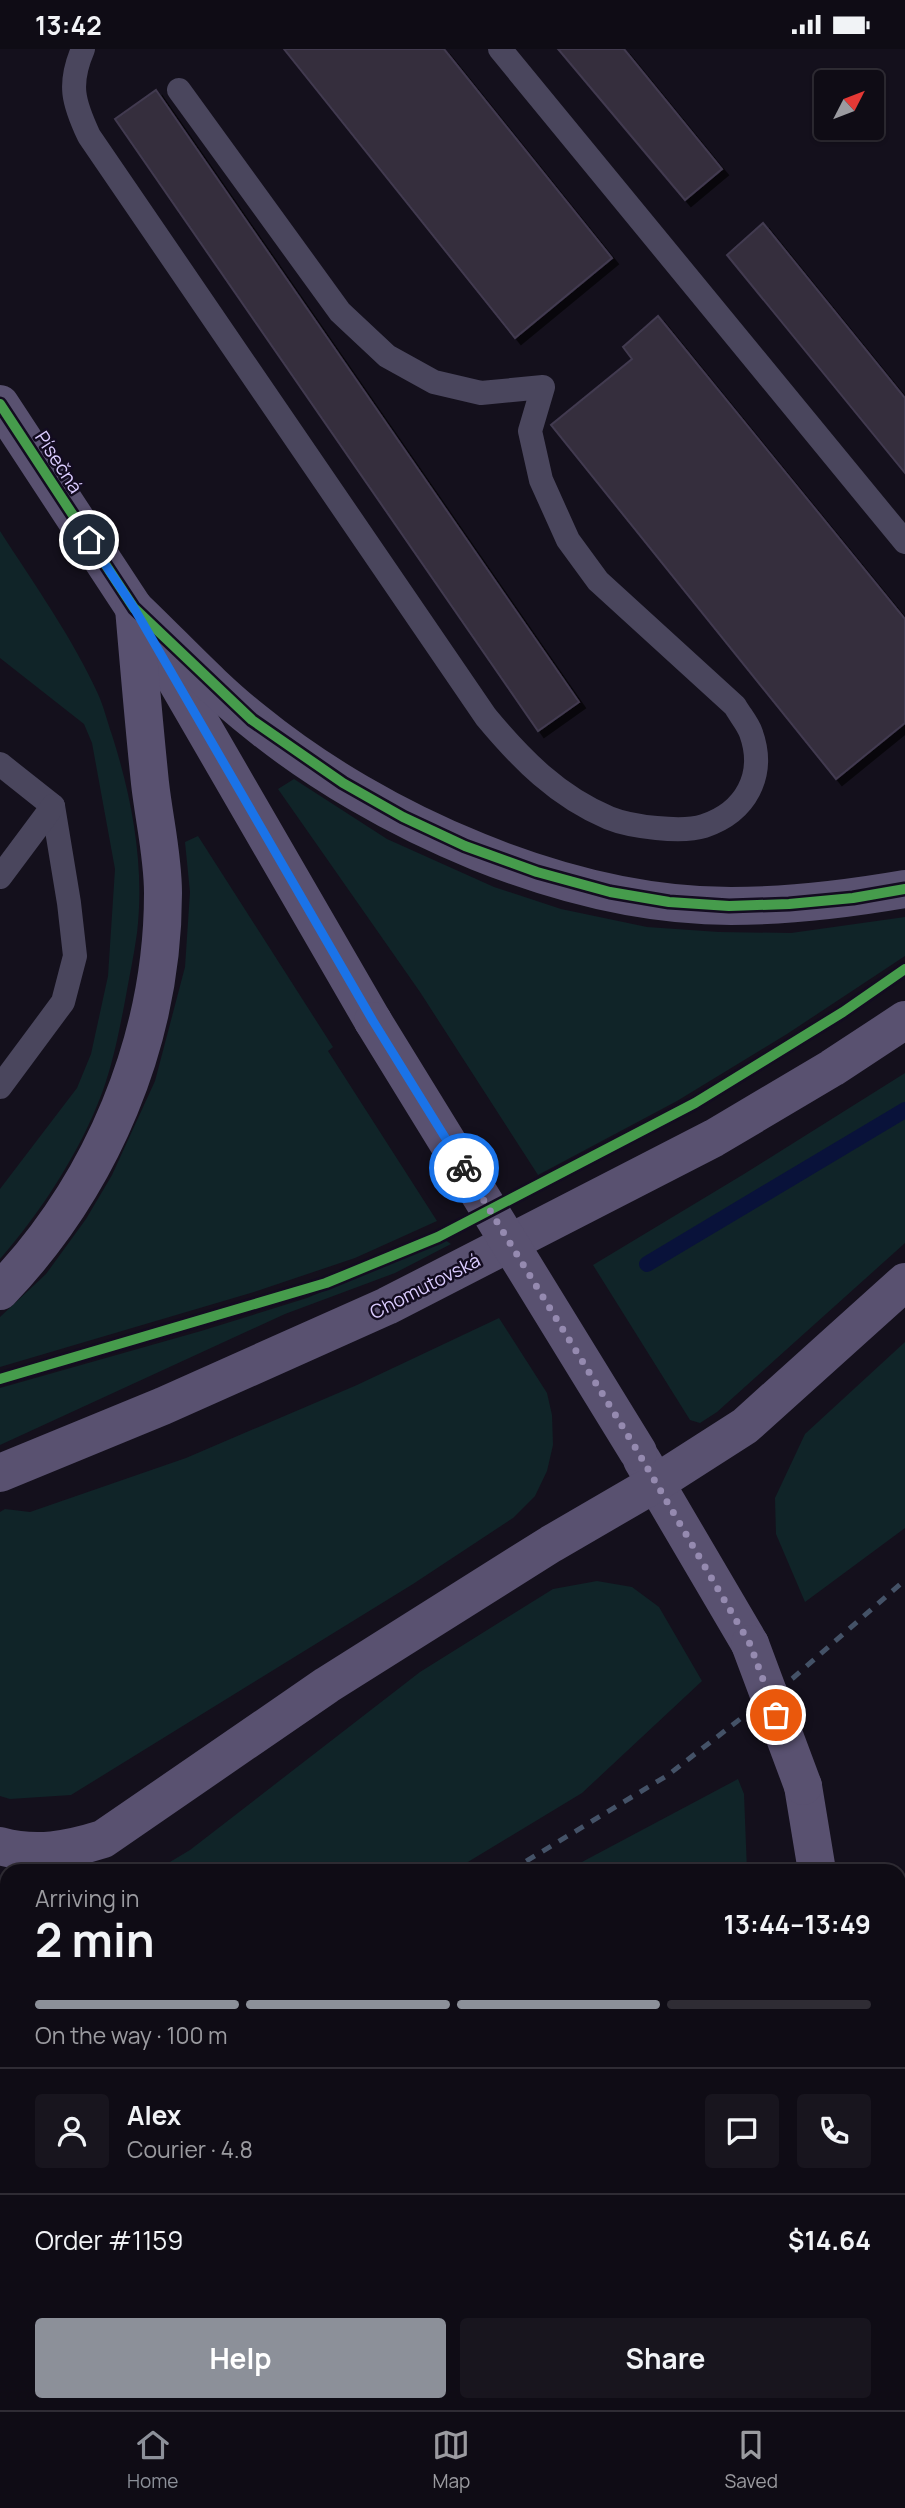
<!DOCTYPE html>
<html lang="en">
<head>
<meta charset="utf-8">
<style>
	body { margin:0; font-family:Manrope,sans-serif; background:#18151e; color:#f1f3f6; height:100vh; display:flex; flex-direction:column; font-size:26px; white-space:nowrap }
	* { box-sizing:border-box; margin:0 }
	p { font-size:23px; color:#9b9ba0 }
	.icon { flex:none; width:38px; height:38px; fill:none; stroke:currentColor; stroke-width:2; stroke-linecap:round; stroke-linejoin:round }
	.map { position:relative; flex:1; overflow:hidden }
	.details { position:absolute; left:0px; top:1815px; width:906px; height:548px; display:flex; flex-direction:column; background:#0f0c15; border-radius:21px 21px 0 0; box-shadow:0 2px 5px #0004,0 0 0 2px #2f2c34 }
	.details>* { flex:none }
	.needle { width:46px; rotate:48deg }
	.controls { position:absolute; left:814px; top:21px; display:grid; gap:14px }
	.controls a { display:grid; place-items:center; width:70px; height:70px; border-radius:7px; background:#0f0c15; box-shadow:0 2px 5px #0004,0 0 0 2px #2f2c34; font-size:35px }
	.pin { position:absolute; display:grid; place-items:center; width:60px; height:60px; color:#fff; margin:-30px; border:4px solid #fff; border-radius:50%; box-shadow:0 2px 7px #0007 }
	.courier { position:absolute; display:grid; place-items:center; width:70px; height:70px; margin:-35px; border:5px solid #1a73e8; border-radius:50%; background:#fff; color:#222; box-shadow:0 2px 9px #0007 }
	.overview em { font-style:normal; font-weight:700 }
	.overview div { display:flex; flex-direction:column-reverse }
	.overview { display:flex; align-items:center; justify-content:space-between; height:119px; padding:0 35px }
	h1 { font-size:46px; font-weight:700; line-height:52px }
	.bar { display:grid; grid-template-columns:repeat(4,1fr); gap:10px 7px; align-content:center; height:84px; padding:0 35px }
	.bar i { height:9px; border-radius:5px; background:#2f2c34 }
	.bar .on { background:#8c9099 }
	.bar p { grid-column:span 4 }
	.line { display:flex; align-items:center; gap:18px; padding:0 35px; border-top:2px solid #2f2c34 }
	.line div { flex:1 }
	.round { display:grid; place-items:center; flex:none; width:74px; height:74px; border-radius:7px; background:#18151e }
	.action { display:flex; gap:14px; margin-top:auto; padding:14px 35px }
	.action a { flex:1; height:80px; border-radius:7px; background:#8c9099; color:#fff; font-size:28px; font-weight:700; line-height:80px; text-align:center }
	.action a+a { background:#18151e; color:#f1f3f6 }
	.status { display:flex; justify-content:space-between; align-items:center; height:49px; padding:0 35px; background:#0f0c15; direction:ltr }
	.status svg { height:19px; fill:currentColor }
	.menu { display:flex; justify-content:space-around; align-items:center; height:98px; border-top:2px solid #2f2c34; background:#0f0c15; font-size:19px; color:#9b9ba0 }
	.menu a { display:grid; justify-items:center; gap:4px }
	.menu .on { color:#8c9099 }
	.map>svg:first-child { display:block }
</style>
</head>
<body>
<div class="status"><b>13:42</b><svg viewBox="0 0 49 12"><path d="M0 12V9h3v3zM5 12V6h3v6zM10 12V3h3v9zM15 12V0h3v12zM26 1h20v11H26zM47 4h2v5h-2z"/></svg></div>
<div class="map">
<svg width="905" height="2361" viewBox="0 0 905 2361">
	<defs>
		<filter id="shadow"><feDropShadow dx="6" dy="6" stdDeviation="0" flood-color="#0009"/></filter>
	</defs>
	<rect width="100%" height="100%" fill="#14101c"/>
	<!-- green -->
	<g fill="#102428">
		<path d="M0 482C34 535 72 588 98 645 104 658 107 672 112 686 132 749 145 817 137 884 134 906 129 929 125 952 119 983 113 1014 102 1044 80 1103 41 1163 0 1210V1140L77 1039 91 1005 108 927 115 820 92 694 84 675 0 609Z"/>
		<path d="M294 730 387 790 494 838 561 860 647 878 719 883 791 884 905 868V907L787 985 677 1052 538 1126 420 943 278 740Z"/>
		<path d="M198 787 333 998 328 1002 437 1172 355 1209 254 1243 0 1318V1268L46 1225 86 1170 112 1126 155 1032 185 918 190 843 185 793Z"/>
		<path d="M905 1024V1194L717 1363 700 1374 690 1371 593 1216 744 1125Z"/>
		<path d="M445 1191 451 1195 395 1224 285 1265 0 1396V1339L201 1282 307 1249Z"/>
		<path d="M499 1269 547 1344 552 1366 553 1396 547 1422 535 1447 513 1469 413 1535 71 1746 10 1750 0 1747V1463L5 1460 30 1463 186 1409 357 1336Z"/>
		<path d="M905 1293V1479L805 1553 776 1485 775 1449 805 1385Z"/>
		<path d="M597 1532 632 1538 659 1558 702 1632 582 1744 453 1822H155L190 1801 420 1623 553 1540Z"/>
		<path d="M738 1730 744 1745 747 1822H565Z"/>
		<path d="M0 1857 7 1858V2029L0 2031Z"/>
		<path d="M7 2083V2356H666L661 2361H0V2086Z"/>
	</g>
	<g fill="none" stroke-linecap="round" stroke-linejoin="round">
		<!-- stream -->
		<path stroke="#09123a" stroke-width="16" d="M647 1215 905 1061"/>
	</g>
	<!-- building -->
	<g fill="#342e3e" stroke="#423a50" stroke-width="2" filter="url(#shadow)">
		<path d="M284 0H444L612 209 515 289Z"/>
		<path d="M558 0H624L722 120 685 151Z"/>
		<path d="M156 41 579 653 538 682 115 70Z"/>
		<path d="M763 174 905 349V424L727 206Z"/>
		<path d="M658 267 905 570V674L836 730 551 376 632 310 623 298Z"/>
	</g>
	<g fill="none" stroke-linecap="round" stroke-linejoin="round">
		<!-- lane -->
		<g stroke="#4a465d" stroke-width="24">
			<path d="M83 0C68 35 73 53 89 87L486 668C521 710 557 747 609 769 631 778 682 784 704 777 746 763 766 726 751 684 748 675 740 666 735 657L598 532 568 491 541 431 530 382 543 338 481 344 434 333 387 307 340 263 179 41"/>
			<path d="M500 0 905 493"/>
			<path d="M0 715 53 757 69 854 75 907 63 953 0 1038"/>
			<path d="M0 828 53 757"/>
			<path d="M900 1926H905"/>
		</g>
		<!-- secondary -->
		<g stroke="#595170" stroke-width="38">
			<path d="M0 355 134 559 373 972"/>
			<path d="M134 559C173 596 213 640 254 672 379 774 568 857 731 857 790 857 847 850 905 840"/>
			<path d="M0 1242C102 1136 163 991 163 844 163 807 154 770 150 734 144 676 139 617 134 559"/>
			<path d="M642 1411 750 1595"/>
			<path d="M0 1424 163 1357 387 1257 714 1089 832 1019 905 971"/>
			<path d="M803 1737 817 1822"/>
			<path d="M0 1797C36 1807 68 1801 103 1790L327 1636 551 1495 656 1434 745 1377 905 1233"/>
			<path d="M734 2361 736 2356"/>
		</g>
		<!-- highway -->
		<path stroke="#664d63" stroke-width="38" d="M772 2361V2356"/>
		<!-- rail -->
		<g stroke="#445267" stroke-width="5" stroke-dasharray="10 9" stroke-linecap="butt">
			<path d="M510 1822 668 1726 793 1629 905 1531"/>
			<path d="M0 2067 7 2064"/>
		</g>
		<!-- secondary-bridge -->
		<g stroke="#595170" stroke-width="38">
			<path d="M373 972 638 1403"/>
			<path d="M750 1595 803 1737"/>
		</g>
		<defs>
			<g id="cycleway">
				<path d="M0 355 134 559 252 671 343 734 403 768 465 797 537 823 610 843 669 853 729 857 789 855 853 849 905 840"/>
				<path d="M0 1330 326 1234 438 1188 695 1054 843 963 905 920"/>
			</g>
		</defs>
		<!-- cycleway casing -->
		<use href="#cycleway" stroke="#130c20" stroke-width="15"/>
		<!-- cycleway -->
		<use href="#cycleway" stroke="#469c4c" stroke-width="10"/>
	</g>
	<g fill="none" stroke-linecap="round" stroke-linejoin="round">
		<!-- done -->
		<path stroke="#958ab0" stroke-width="7" stroke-dasharray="0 12.6" d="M464 1119 638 1403 750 1595 776 1666"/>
		<!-- route -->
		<path stroke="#1a73e8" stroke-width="9" d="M89 491 134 559 373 972 464 1119"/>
	</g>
	<g text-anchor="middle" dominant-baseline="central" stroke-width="5" stroke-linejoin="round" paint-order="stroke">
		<!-- street labels -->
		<g font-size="19" fill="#dbccff" stroke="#130c20">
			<text transform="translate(59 413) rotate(57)">Písečná</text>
			<text transform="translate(425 1237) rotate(-27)">Chomutovská</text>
		</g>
	</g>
</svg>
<div class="controls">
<a><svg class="needle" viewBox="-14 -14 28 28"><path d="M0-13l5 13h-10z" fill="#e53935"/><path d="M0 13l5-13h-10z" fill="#9b9ba0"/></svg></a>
</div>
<div class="pin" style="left:776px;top:1666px;background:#ea580c"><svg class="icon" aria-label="bag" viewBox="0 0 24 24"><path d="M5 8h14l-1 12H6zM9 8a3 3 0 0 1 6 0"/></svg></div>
<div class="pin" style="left:89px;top:491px;background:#1f2937"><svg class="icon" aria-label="home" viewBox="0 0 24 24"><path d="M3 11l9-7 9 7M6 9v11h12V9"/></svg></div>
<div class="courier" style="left:464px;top:1119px"><svg class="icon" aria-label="bike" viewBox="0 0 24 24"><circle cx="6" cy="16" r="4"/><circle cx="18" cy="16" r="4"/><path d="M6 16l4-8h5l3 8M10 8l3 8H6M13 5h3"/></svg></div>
<section class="details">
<div class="overview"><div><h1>2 min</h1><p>Arriving in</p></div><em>13:44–13:49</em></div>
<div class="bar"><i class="on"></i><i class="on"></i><i class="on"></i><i></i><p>On the way · 100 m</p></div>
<div class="line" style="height:126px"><a class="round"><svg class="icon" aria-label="person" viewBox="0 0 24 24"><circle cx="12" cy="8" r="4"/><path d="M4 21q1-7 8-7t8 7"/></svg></a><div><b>Alex</b><p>Courier · 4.8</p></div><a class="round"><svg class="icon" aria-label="chat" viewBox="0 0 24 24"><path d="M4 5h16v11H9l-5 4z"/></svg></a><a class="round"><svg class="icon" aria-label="phone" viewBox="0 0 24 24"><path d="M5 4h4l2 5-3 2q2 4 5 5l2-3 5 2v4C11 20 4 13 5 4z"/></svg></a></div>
<div class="line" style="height:91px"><div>Order #1159</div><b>$14.64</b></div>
<div class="action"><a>Help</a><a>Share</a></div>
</section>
</div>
<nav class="menu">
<a class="on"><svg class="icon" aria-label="home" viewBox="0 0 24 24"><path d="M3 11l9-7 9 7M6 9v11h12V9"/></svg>Home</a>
<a><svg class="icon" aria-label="map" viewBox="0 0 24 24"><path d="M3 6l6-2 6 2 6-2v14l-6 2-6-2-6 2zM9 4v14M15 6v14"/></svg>Map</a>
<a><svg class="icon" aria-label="saved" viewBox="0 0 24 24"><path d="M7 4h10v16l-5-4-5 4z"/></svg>Saved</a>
</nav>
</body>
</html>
